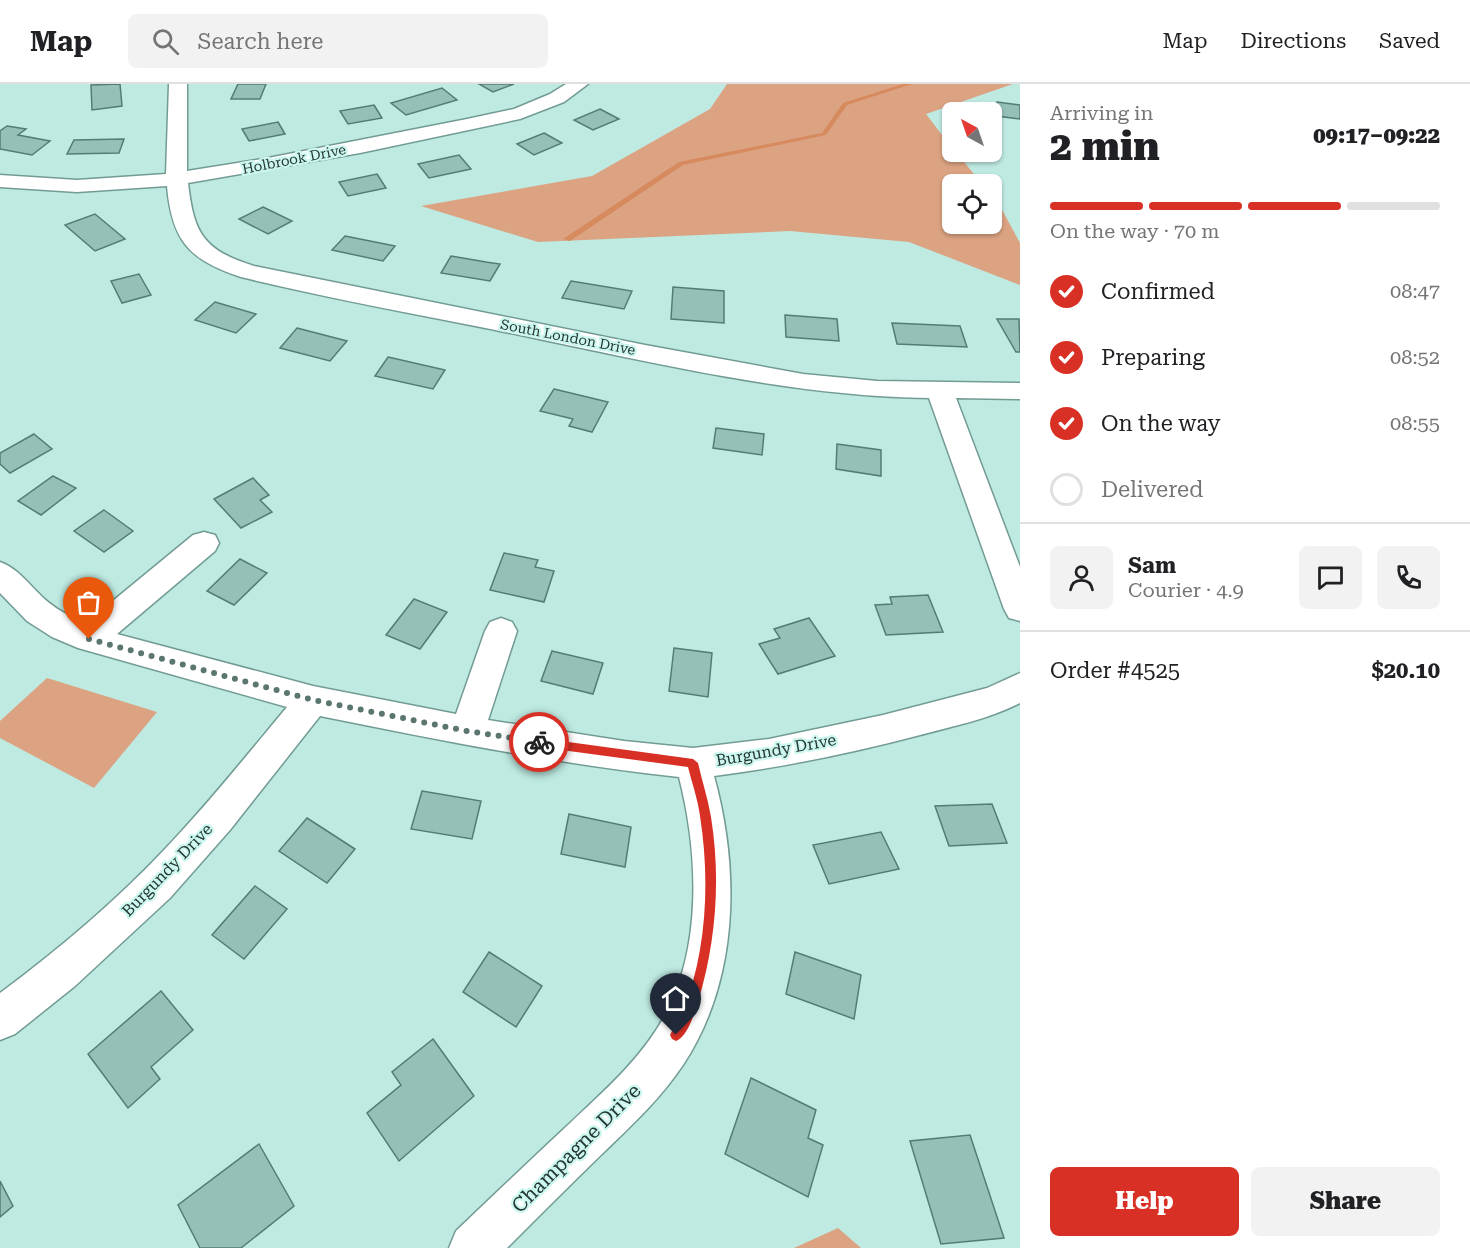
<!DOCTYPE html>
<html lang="en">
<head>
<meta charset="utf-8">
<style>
	body { margin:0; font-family:"Roboto Serif",serif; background:#f2f2f2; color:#202124; height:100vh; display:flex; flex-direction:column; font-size:22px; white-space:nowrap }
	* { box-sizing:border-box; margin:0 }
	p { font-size:20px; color:#757577 }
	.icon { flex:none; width:33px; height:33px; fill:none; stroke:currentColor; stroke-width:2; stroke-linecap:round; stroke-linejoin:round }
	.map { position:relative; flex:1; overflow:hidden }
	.side { display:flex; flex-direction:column; background:#fff; width:450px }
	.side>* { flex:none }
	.needle { width:39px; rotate:320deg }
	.buttons { position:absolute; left:942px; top:18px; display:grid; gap:12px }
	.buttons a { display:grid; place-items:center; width:60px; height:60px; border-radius:9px; background:#fff; box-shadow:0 2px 4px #0004; font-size:30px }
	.pin { position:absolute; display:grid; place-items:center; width:51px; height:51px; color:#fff; margin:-62px -26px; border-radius:50% 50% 50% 0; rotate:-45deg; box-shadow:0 0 6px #0007 }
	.pin .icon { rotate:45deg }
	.courier { position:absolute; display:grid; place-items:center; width:60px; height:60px; margin:-30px; border:4px solid #d93025; border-radius:50%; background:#fff; color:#222; box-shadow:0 2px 8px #0007 }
	.overview em { font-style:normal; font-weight:800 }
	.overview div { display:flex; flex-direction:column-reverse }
	.overview { display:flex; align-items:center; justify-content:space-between; height:102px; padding:0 30px }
	h1 { font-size:39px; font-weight:800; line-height:45px }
	.bar { display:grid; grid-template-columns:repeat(4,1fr); gap:9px 6px; align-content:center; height:72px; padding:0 30px }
	.bar i { height:8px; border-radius:4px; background:#e0e0e0 }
	.bar .current { background:#d93025 }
	.bar p { grid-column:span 4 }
	.line { display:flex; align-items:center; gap:15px; padding:0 30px; border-top:2px solid #e0e0e0 }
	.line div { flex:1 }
	.round { display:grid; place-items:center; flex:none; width:63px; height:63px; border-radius:9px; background:#f2f2f2 }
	ol { padding:0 30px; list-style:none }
	li { display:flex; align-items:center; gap:18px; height:66px }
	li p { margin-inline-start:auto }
	li .icon { padding:6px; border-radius:50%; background:#d93025; color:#fff; stroke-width:4 }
	li:last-child { color:#757577 }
	li i { width:33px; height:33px; border:3px solid #e0e0e0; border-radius:50% }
	.action { display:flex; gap:12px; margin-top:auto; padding:12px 30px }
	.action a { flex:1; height:69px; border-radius:9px; background:#d93025; color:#fff; font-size:24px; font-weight:800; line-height:69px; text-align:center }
	.action a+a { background:#f2f2f2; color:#202124 }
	header { display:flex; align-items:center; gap:36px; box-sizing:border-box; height:84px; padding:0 30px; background:#fff; border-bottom:2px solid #e0e0e0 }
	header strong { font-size:28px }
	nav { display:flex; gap:33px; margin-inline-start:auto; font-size:21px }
	.search { width:420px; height:54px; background:#f2f2f2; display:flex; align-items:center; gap:15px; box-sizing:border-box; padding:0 21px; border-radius:9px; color:#757577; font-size:22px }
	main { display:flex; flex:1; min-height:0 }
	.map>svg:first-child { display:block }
</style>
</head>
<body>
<header>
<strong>Map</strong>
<div class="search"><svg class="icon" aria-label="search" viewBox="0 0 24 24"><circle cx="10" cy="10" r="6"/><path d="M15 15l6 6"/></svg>Search here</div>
<nav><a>Map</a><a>Directions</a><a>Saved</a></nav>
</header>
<main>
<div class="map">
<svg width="1020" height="1164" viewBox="0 0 1020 1164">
	<rect width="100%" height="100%" fill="#beeae2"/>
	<!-- green -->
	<g fill="#dca382">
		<path d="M727 0H1013L926 30 952 64V68H956L982 100H952V140H992V112L1001 124 1020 159V201L909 158 790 147 538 158 421 122 592 92 710 25Z"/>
		<path d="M47 594 157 628 94 704 0 654V637Z"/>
		<path d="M838 1144 861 1164H794Z"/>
	</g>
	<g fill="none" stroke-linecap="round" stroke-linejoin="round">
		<!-- stream -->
		<path fill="#d68a5d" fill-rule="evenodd" d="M903 0H912L847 21 826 51 683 81 570 157 563 155 679 78 822 49 843 19Z"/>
	</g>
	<!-- building -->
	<g fill="#95c0b8" stroke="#547c75" stroke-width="1.5">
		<path d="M120 0 122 22 92 26 91 1Z"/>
		<path d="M238 0H266L260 15H231Z"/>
		<path d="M479 0H514L493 8Z"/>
		<path d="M442 4 457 16 406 31 391 19Z"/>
		<path d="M997 18 1020 21V35L996 32Z"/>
		<path d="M374 21 382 34 348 40 340 27Z"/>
		<path d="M600 25 619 35 593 46 574 36Z"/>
		<path d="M278 38 285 50 249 57 242 45Z"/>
		<path d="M7 42 26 45 18 51 50 57 32 71 0 65V47Z"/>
		<path d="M544 49 562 59 534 71 517 60Z"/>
		<path d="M124 55 119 69 67 70 74 56Z"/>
		<path d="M459 71 471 85 429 94 418 80Z"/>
		<path d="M377 90 386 104 348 112 339 98Z"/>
		<path d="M263 123 292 137 268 150 239 135Z"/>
		<path d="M95 130 125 155 95 167 65 141Z"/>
		<path d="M345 152 395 162 383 177 332 166Z"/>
		<path d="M451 172 486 178 500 180 490 197 441 189Z"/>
		<path d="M139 190 151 211 122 219 111 197Z"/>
		<path d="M571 197 632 207 624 225 562 214Z"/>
		<path d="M673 203 724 207V239L671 235Z"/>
		<path d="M215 218 256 230 236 249 195 236Z"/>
		<path d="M785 231 837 235 839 257 786 253Z"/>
		<path d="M997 235H1019L1020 268H1016Z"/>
		<path d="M892 239 960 242 967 263 897 260Z"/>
		<path d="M297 244 347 257 330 277 280 264Z"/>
		<path d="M388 273 445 286 433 305 375 292Z"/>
		<path d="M554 305 608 318 592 348 569 342 573 335 540 327Z"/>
		<path d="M716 344 764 350 762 371 713 364Z"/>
		<path d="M34 350 52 365 10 389 0 380V369Z"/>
		<path d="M837 360 881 366V392L836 385Z"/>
		<path d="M53 392 76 404 41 431 18 417Z"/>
		<path d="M253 394 269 411 260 416 272 428 241 444 214 415Z"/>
		<path d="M104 426 133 447 104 468 74 447Z"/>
		<path d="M504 469 538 476 535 483 554 487 544 518 490 506Z"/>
		<path d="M240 475 267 489 234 521 207 507Z"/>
		<path d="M928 511 943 548 886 551 875 521 892 520 890 513Z"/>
		<path d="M414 515 447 528 420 565 386 551Z"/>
		<path d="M809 534 835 572 778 590 759 560 780 554 774 545Z"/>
		<path d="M674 564 712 569 708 613 669 607Z"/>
		<path d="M552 567 603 579 593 610 541 597Z"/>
		<path d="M422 707 481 717 472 755 411 745Z"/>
		<path d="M992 720 1007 759 949 762 935 722Z"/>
		<path d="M569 730 631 743 625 783 561 770Z"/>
		<path d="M307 734 355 765 327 799 279 767Z"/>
		<path d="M881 748 899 785 829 800 813 761Z"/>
		<path d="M255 802 287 825 244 875 212 851Z"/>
		<path d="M489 868 542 902 516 943 463 908Z"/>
		<path d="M795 868 861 891 854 935 786 910Z"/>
		<path d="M161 907 193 946 151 983 160 995 128 1024 88 970Z"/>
		<path d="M433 955 474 1012 399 1077 367 1029 401 1001 392 988Z"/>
		<path d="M751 994 816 1026 808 1054 823 1061 808 1113 725 1070Z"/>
		<path d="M970 1051 1004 1154 941 1160 910 1057Z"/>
		<path d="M259 1060 294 1122 241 1164H200L178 1121Z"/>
		<path d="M0 1097 13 1122 0 1133Z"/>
	</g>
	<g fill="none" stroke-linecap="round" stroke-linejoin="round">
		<defs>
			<g id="street">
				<path d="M169 0H187V87L268 74 467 35 514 25 550 10 566 0H588L564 18 520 35 360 69 188 99C194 151 204 166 254 182L645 261 803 290 877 297 1020 299V315L956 314 1020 483V537L1009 534 1004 525 929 314C797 312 668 282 539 255 440 234 339 217 241 193 189 176 172 157 167 102L77 108 0 103V91L77 96 166 90Z"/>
				<path d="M204 448 215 451 219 459 215 467 117 550 313 602 456 630 485 547 490 538 501 534 512 538 517 547 488 636 624 657 693 664 769 655 883 631 987 604 1020 589V619C989 635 954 642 920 651 852 669 784 683 714 692 740 787 739 896 683 981 661 1014 632 1041 604 1068 571 1100 539 1132 507 1164H449L456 1147C493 1112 530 1076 568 1041 603 1008 641 975 664 933 703 862 698 768 679 693 558 680 439 656 320 632L230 746 170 814 75 902 15 950 0 956V909C58 866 115 818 165 765 208 720 247 671 287 623L78 564 52 553 27 537 0 509V478C20 485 32 505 48 518 59 527 73 534 86 539L193 451Z"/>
			</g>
		</defs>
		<!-- street casing -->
		<use href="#street" stroke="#729b94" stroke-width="3"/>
		<!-- street -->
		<use href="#street" fill="#fff" fill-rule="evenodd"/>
	</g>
	<!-- route -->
	<path fill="#d93025" d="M539 654 693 675 698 679C702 697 708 715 711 733 721 795 716 858 698 918 694 930 688 952 676 957L672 955 670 951C674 942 680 935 683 927 707 868 710 795 700 732 698 716 692 699 688 683L539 663 534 658Z"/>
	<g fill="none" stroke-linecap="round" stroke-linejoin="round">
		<!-- done -->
		<path stroke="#5b7570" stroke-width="6" stroke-dasharray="0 10.8" d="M89 555 313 616 467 647 539 658"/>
	</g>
	<g text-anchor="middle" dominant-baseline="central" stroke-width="4.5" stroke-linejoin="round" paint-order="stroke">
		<!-- far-street labels -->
		<g font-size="14" fill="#253633" stroke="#cbf7ef">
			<text transform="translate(294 75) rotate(-11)">Holbrook Drive</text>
			<text transform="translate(568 253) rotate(11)">South London Drive</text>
		</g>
		<!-- street labels -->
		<g font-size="16" fill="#253633" stroke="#cbf7ef">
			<text transform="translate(776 666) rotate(-10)">Burgundy Drive</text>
			<text transform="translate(167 786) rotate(-46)">Burgundy Drive</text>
		</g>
		<!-- near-street labels -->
		<g font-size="20" fill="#253633" stroke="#cbf7ef">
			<text transform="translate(576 1064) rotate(-45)">Champagne Drive</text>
		</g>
	</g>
</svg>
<div class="buttons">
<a><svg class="needle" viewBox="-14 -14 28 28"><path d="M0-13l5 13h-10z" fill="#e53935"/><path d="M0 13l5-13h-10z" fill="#757577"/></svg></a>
<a><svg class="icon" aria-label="locate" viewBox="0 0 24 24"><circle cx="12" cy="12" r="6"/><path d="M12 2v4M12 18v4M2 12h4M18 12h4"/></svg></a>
</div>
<div class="pin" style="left:89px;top:555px;background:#ea580c"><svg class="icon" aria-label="bag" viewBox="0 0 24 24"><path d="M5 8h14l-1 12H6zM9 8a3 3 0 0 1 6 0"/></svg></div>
<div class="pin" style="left:676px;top:951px;background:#1f2937"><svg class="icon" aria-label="home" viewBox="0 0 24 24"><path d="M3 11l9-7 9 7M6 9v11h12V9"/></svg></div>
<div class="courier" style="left:539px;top:658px"><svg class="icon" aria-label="bike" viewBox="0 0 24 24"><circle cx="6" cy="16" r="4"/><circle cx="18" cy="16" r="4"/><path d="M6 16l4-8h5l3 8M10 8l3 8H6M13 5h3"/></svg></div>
</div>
<section class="side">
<div class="overview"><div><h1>2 min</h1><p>Arriving in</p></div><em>09:17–09:22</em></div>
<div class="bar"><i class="current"></i><i class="current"></i><i class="current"></i><i></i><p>On the way · 70 m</p></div>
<ol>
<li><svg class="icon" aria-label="check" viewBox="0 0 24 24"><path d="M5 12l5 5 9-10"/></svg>Confirmed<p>08:47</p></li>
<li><svg class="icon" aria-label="check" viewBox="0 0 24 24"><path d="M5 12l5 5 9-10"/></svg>Preparing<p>08:52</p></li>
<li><svg class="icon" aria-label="check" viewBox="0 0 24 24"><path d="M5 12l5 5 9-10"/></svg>On the way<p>08:55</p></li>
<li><i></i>Delivered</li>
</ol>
<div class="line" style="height:108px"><a class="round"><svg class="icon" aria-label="person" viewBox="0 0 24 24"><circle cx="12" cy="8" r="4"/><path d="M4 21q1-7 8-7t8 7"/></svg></a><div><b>Sam</b><p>Courier · 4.9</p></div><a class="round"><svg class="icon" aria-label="chat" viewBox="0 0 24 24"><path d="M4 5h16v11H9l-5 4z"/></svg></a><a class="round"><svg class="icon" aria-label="phone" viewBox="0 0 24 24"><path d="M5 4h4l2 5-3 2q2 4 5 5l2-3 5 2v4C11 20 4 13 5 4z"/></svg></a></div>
<div class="line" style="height:78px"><div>Order #4525</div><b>$20.10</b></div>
<div class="action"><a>Help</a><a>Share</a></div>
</section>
</main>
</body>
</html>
